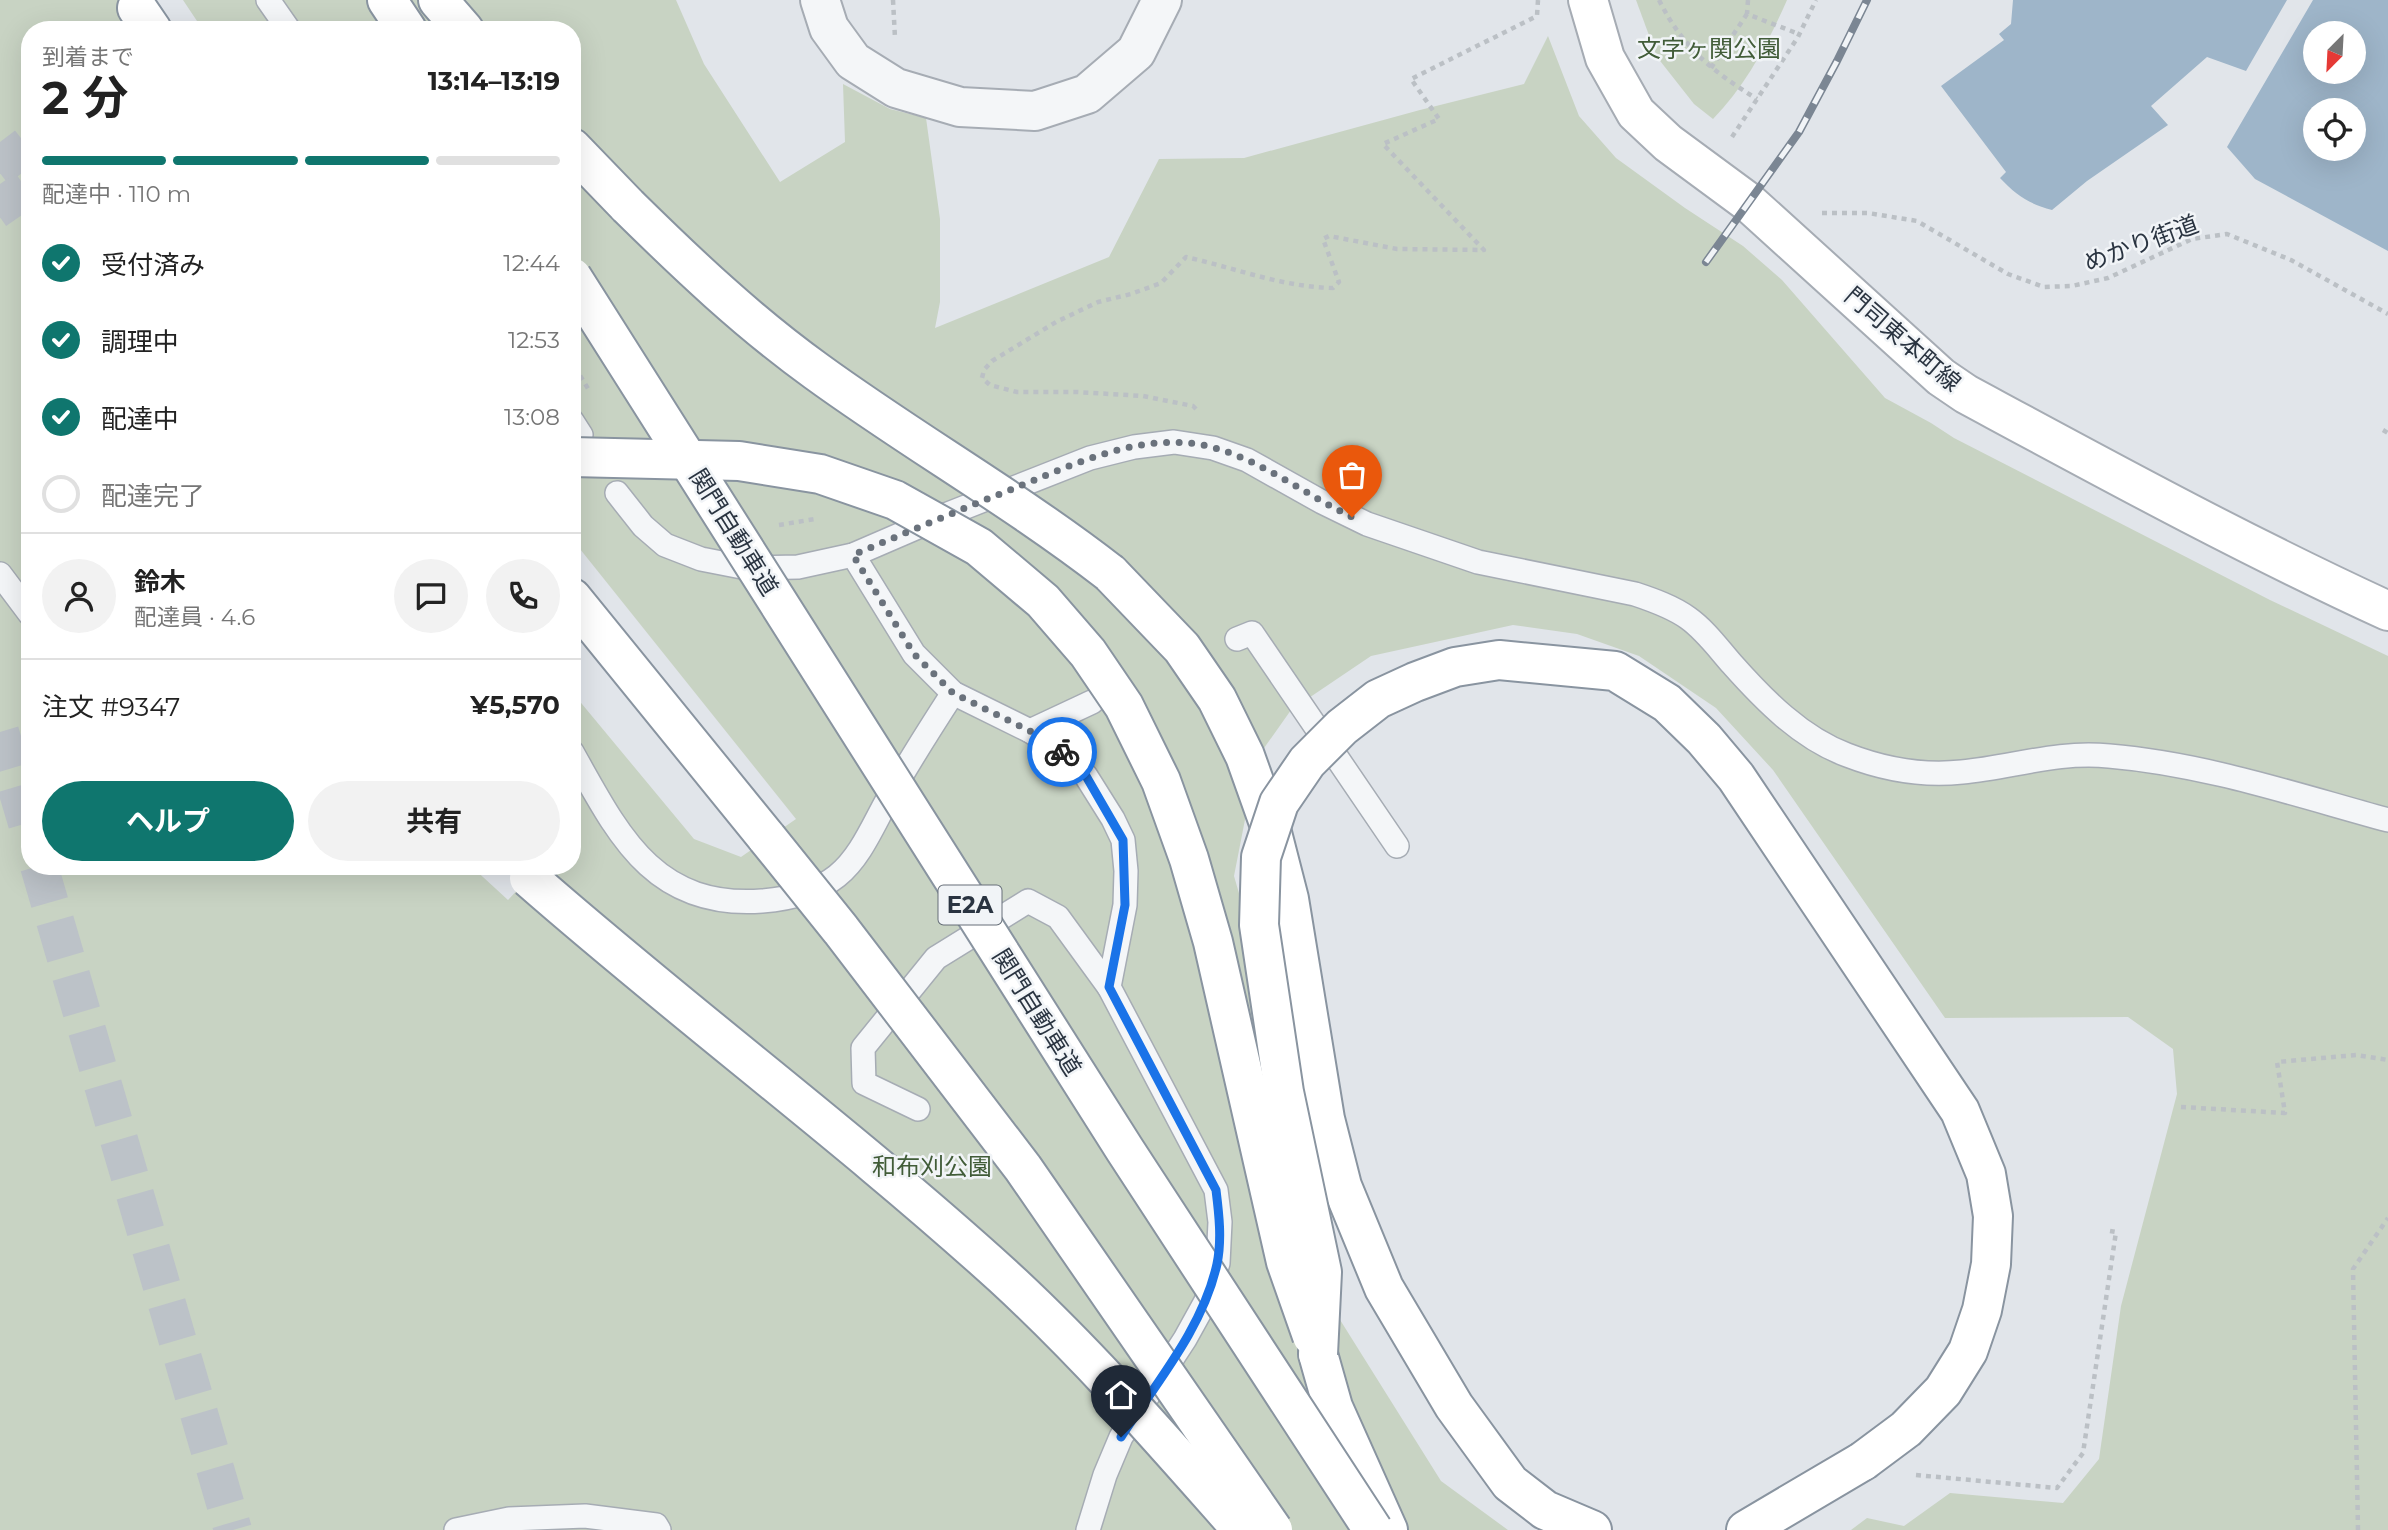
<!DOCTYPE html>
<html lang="ja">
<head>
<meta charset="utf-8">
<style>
	body { margin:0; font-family:Montserrat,"Noto Sans JP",sans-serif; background:#f2f2f2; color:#222; height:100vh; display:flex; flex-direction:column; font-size:26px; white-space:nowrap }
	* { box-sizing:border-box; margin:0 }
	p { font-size:23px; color:#767676 }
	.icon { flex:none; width:38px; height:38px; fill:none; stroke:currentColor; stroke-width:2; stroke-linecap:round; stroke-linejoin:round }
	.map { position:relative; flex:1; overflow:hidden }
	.details { position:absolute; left:21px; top:21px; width:560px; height:854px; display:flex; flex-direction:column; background:#fff; border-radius:28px; box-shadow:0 7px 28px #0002 }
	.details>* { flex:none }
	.needle { width:46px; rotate:204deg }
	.controls { position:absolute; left:2303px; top:21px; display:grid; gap:14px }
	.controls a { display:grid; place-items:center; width:63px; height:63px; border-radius:50%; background:#fff; box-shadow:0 7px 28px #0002; font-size:35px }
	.pin { position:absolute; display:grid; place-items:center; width:60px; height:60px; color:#fff; margin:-72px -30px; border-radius:50% 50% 50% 0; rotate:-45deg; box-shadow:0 0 7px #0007 }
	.pin .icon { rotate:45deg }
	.courier { position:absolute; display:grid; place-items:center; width:70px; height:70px; margin:-35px; border:5px solid #1a73e8; border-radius:50%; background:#fff; color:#222; box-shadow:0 2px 9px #0007 }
	.overview em { font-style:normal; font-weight:700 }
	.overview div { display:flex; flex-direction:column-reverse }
	.overview { display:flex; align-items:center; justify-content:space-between; height:119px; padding:0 21px }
	h1 { font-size:46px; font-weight:700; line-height:52px }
	.bar { display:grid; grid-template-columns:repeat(4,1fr); gap:10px 7px; align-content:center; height:84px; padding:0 21px }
	.bar i { height:9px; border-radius:5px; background:#e0e0e0 }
	.bar .selected { background:#0f766e }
	.bar p { grid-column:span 4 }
	.line { display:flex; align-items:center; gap:18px; padding:0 21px; border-top:2px solid #e0e0e0 }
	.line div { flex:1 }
	.round { display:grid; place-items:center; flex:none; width:74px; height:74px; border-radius:37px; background:#f2f2f2 }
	ol { padding:0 21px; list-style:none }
	li { display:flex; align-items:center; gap:21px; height:77px }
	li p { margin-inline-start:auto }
	li .icon { padding:7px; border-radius:50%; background:#0f766e; color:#fff; stroke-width:4 }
	li:last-child { color:#767676 }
	li i { width:38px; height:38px; border:4px solid #e0e0e0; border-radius:50% }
	.button { display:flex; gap:14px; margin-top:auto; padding:14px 21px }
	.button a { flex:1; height:80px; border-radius:42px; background:#0f766e; color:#fff; font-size:28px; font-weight:700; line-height:80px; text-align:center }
	.button a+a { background:#f2f2f2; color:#222 }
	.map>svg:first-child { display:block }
</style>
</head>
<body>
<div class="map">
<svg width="2388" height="1530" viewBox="0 0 2388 1530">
	<rect width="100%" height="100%" fill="#e1e5ea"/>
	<!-- green -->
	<g fill="#c8d3c3">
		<path d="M0 0H148L109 30H30V866H471L508 900 540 866H572V692L694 839 741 857 796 819 572 539V30H203L183 0H676L704 64 780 182 845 142 843 84 890 109 926 118 940 219V302L935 328 1109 257 1159 159 1244 158 1420 110 1524 84 1548 36 1579 116 1616 158 1685 208 1743 246 1782 280 1885 398 1931 423 1954 438 2270 600 2388 656V1530H1851L1867 1518 1904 1526 1950 1493 2063 1503 2099 1459 2121 1306 2177 1094 2173 1049 2128 1017 1945 1018 1773 770 1716 708 1639 656 1577 634 1513 625 1371 656 1291 710 1257 758 1234 876 1286 1056 1337 1315 1441 1481 1508 1530H0Z"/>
		<path d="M1636 0H1787C1768 43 1746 85 1713 119L1694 104 1657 57Z"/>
	</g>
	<!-- water -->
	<g fill="#9eb5c9" fill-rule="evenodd">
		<path d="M2013 0H2287L2246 71 2207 57 2151 106 2168 125 2087 181 2052 210C2029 204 2016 195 2000 178L2006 172 1941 86 2004 40 1999 34 2011 24Z"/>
		<path d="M2313 0H2388V251L2255 179 2227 147ZM2315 33H2354V72H2315ZM2315 110H2354V149H2315Z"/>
	</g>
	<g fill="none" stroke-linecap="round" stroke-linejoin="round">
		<!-- highway-tunnel -->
		<g stroke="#bcc2c8" stroke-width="38" stroke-dasharray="38 19" stroke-linecap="butt">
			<path d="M0 142 30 181"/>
			<path d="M0 184 30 227"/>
			<path d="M0 732 30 833"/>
			<path d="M39 866 233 1530"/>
		</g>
		<defs>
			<g id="lane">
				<path d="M268 0 289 30"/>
				<path d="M572 421 581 435"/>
				<path d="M617 493 643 526 665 545 701 559 747 568 798 567 853 555 948 514 1090 458 1134 447 1174 442 1213 448 1247 460 1322 502 1367 524 1478 562 1635 594C1653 600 1673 607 1688 618 1705 630 1718 648 1732 664 1764 700 1801 738 1847 755 1883 769 1924 776 1962 772 2014 767 2056 751 2109 756 2205 764 2296 795 2388 820"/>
				<path d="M853 555 914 654 953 693 1030 731 1065 754 1086 776 1113 819 1123 840 1126 871 1125 905 1109 987 1216 1190 1220 1222 1218 1263 1206 1301 1185 1339 1121 1437 1105 1475 1088 1530"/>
				<path d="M0 574 30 614"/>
				<path d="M1237 639 1252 633 1397 846"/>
				<path d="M1030 731 1092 702"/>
				<path d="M572 752C618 834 653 909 762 901 787 899 817 892 837 876 861 857 874 823 889 797 909 761 931 727 953 693"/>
				<path d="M918 1109 864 1083 863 1048 936 958 1028 901 1058 917 1109 987"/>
				<path d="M456 1530 509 1519 585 1516 656 1525 659 1530"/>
			</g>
			<path id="street" d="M820 0 829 28 853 61 896 88 960 107 1035 111 1087 94 1136 52 1162 0"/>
			<path id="secondary" d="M1588 0 1605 58 1636 113 1668 143 1748 202 1941 377 1966 394C2105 469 2244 545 2388 611"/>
			<g id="highway">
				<path d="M387 0 407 30"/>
				<path d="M438 0 464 30"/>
				<path d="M137 8 152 30"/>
				<path d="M572 148 628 206"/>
				<path d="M1110 573 1182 648 1217 699 1245 756 1271 829 1289 899 1325 1119 1342 1186 1384 1288 1454 1406 1510 1483 1545 1510 1592 1530"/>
				<path d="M572 598 767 838"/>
				<path d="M1318 1354 1333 1407 1388 1530"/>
				<path d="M1746 1530 1863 1461"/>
			</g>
		</defs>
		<!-- lane casing -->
		<use href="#lane" stroke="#a6acb4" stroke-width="26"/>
		<!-- street casing -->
		<use href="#street" stroke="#a6acb4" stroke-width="42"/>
		<!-- secondary casing -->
		<use href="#secondary" stroke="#a6acb4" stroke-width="42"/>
		<!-- highway casing -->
		<use href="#highway" stroke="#8994a0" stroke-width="42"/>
		<!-- path -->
		<g stroke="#bbc0c5" stroke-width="4.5" stroke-dasharray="5 5" stroke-linecap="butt">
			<path d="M893 0 895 38"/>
			<path d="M1659 0C1683 48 1712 71 1757 99"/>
			<path d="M1748 0 1747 14 1799 34"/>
			<path d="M1711 68 1747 14"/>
			<path d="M1732 137 1798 37 1816 0"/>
			<path d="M1822 213H1868L1917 221 2008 274 2044 287 2072 286 2108 278 2192 239 2227 234 2291 260 2388 314"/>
			<path d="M575 367 590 392"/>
			<path d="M1196 409 1193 406 1143 396 1077 392H1017L990 385 982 378 984 370 992 361 1056 322 1098 302 1131 294 1161 283 1186 257C1235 268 1282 287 1333 288L1339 282 1323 239 1329 236 1397 249 1484 250 1383 144 1439 119 1411 79 1537 16 1538 0"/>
			<path d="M2383 430 2388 433"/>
			<path d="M779 525 815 519"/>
			<path d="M2181 1107 2285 1113 2277 1062 2356 1055 2388 1060"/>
			<path d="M1916 1475 2057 1488 2083 1453 2116 1232 2110 1231"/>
			<path d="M2358 1530 2353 1269 2388 1218"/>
		</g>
		<!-- lane -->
		<use href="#lane" stroke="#f4f6f8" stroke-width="23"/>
		<!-- street -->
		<use href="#street" stroke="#f4f6f8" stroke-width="38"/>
		<!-- secondary -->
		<use href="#secondary" stroke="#fff" stroke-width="38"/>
		<!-- highway -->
		<use href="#highway" stroke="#fff" stroke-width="38"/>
		<defs>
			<path id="rail" d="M1706 262 1799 132 1837 61 1867 0"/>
		</defs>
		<!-- rail casing -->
		<use href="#rail" stroke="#7b8693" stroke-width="8"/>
		<!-- rail -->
		<use href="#rail" stroke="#f1f4f7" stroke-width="5" stroke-dasharray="16" stroke-linecap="butt"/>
		<defs>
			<g id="highway-bridge">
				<path d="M628 206C688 265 748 322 816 371 912 441 1016 500 1110 573"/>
				<path d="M572 277 1125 1150 1373 1530"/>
				<path d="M572 457 739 461 820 474 895 500 979 547 1043 601 1088 653 1124 706 1161 781 1189 859 1213 942 1286 1262 1312 1336"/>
				<path d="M767 838 841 930 1023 1168 1273 1530"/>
				<path d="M529 878C684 1014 850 1137 1003 1276 1089 1355 1165 1443 1242 1530"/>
				<path d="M1318 1354 1322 1272 1284 1092 1259 925 1261 857 1279 803 1307 762 1342 727 1378 699 1415 682 1455 667 1499 660 1615 671 1667 703 1704 739 1736 777 1960 1111 1986 1174 1993 1216 1991 1264 1982 1310 1968 1351 1943 1391 1906 1429 1863 1461"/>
			</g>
		</defs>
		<!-- highway-bridge casing -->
		<use href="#highway-bridge" stroke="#8994a0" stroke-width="42" stroke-linecap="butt"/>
		<!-- highway-bridge -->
		<use href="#highway-bridge" stroke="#fff" stroke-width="38"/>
	</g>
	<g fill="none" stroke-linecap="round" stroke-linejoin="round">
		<!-- done -->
		<path stroke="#6a727c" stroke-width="7" stroke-dasharray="0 12.6" d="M1062 752 1030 731 953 693 914 654 853 555C905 533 957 511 1010 490 1073 465 1145 428 1215 448 1264 462 1306 495 1352 517"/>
		<!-- route -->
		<path stroke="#1a73e8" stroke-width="9" d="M1062 752 1086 776 1123 840 1125 905 1109 987 1216 1190C1219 1214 1222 1240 1217 1264 1203 1328 1156 1383 1121 1437"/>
	</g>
	<g text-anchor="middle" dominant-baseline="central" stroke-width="5" stroke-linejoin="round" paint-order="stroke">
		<!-- shield labels -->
		<rect fill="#f1f4f7" stroke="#666e78" stroke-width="2" x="938.5" y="885.5" width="63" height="39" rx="5"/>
		<g font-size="23" font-weight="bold" fill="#2a3441">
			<text x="970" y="905">E2A</text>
		</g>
		<!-- park labels -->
		<g font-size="24" fill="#415c38" stroke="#f1f4f7">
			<text x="1709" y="48">文字ヶ関公園</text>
			<text x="932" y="1166">和布刈公園</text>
		</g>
		<!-- street labels -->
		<g font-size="24" fill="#2a3441" stroke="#f1f4f7">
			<text transform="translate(2141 243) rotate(-20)">めかり街道</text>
			<text transform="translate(1903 339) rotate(41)">門司東本町線</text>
			<text transform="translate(734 532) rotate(58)">関門自動車道</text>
			<text transform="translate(1037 1012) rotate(58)">関門自動車道</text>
		</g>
	</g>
</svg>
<div class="controls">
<a><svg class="needle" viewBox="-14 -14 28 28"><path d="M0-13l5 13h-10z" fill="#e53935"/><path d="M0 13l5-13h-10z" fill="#767676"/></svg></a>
<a><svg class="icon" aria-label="locate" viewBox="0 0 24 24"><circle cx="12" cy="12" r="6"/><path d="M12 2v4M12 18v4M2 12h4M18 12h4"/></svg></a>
</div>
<div class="pin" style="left:1352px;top:517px;background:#ea580c"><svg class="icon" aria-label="bag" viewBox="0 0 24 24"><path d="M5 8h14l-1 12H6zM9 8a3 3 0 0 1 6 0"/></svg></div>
<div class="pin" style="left:1121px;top:1437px;background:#1f2937"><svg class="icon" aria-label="home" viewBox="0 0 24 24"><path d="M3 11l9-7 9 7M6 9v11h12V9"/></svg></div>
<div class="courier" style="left:1062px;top:752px"><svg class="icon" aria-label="bike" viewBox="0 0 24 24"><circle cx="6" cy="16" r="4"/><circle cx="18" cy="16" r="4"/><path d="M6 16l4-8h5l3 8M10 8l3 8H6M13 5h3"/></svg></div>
<section class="details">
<div class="overview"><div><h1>2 分</h1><p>到着まで</p></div><em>13:14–13:19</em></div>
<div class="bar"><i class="selected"></i><i class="selected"></i><i class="selected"></i><i></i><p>配達中 · 110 m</p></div>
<ol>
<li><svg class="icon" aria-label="check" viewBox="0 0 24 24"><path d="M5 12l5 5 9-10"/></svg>受付済み<p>12:44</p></li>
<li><svg class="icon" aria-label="check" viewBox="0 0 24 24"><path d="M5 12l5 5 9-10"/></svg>調理中<p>12:53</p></li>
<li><svg class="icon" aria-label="check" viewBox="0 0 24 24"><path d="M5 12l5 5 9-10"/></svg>配達中<p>13:08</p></li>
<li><i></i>配達完了</li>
</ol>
<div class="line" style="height:126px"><a class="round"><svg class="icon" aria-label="person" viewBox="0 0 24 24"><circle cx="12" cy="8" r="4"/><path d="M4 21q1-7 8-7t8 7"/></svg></a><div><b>鈴木</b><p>配達員 · 4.6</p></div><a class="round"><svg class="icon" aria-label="chat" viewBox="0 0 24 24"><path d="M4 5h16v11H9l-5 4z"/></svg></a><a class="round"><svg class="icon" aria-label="phone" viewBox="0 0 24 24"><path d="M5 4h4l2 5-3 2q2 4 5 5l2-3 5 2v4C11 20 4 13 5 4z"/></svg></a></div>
<div class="line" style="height:91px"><div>注文 #9347</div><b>¥5,570</b></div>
<div class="button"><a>ヘルプ</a><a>共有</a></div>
</section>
</div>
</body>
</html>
